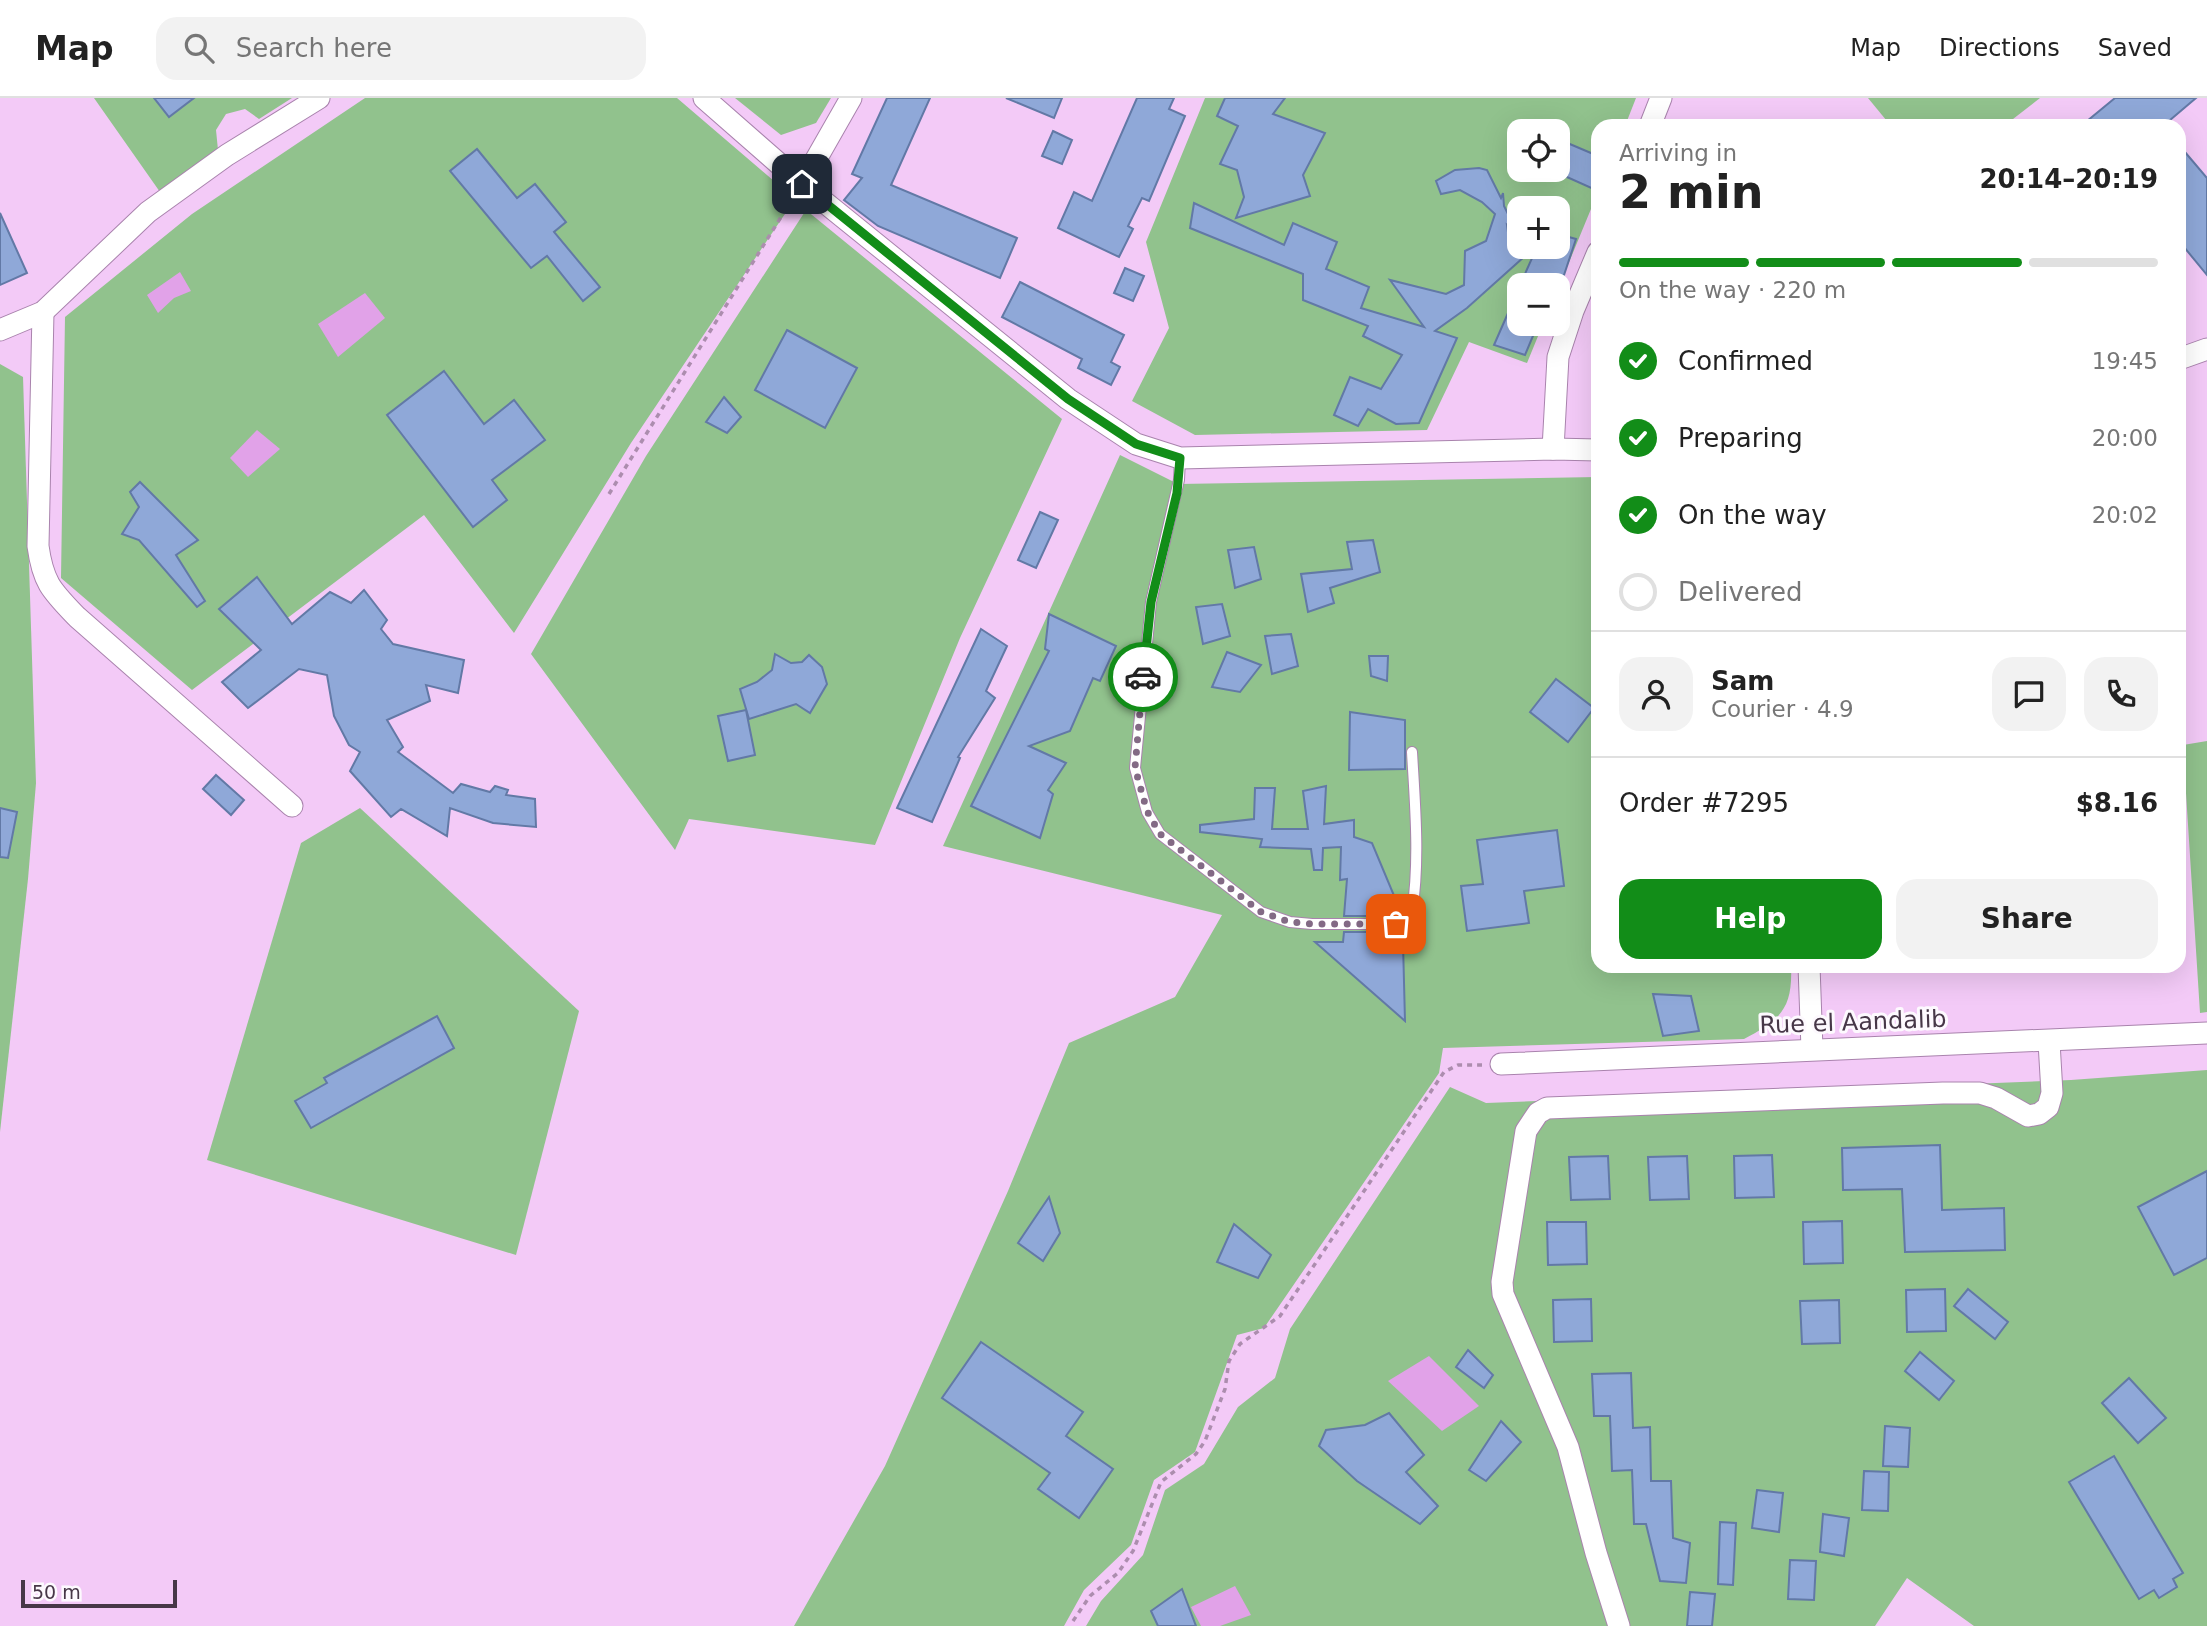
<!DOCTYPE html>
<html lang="en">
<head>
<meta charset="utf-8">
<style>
	body { margin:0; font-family:"DejaVu Sans",sans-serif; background:#f2f2f2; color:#222; height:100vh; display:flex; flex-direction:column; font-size:26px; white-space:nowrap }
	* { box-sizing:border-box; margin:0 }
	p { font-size:23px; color:#767676 }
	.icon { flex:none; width:38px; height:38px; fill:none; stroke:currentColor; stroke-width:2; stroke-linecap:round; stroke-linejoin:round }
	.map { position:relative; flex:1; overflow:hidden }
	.panel { position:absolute; left:1591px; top:21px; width:595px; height:854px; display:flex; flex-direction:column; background:#fff; border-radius:21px; box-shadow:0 7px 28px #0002 }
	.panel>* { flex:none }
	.fabs { position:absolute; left:1507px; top:21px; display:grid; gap:14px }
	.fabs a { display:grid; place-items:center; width:63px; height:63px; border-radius:14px; background:#fff; box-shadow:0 7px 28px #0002; font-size:35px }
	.scale { position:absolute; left:21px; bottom:18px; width:156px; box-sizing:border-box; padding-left:7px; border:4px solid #473748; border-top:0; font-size:19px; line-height:24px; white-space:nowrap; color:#473748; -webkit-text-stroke:5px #fdf9fe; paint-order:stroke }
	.pin { position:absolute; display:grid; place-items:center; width:60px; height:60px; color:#fff; margin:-30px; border-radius:14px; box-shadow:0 4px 10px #0006 }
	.courier { position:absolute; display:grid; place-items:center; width:70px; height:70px; margin:-35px; border:5px solid #128d18; border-radius:50%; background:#fff; color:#222; box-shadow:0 2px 9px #0007 }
	.headline em { font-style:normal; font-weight:700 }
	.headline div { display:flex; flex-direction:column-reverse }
	.headline { display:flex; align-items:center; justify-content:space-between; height:119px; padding:0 28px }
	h1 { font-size:46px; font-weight:700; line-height:52px }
	.bar { display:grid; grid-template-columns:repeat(4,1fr); gap:10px 7px; align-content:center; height:84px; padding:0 28px }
	.bar i { height:9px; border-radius:5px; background:#e0e0e0 }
	.bar .selected { background:#128d18 }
	.bar p { grid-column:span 4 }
	.line { display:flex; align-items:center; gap:18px; padding:0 28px; border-top:2px solid #e0e0e0 }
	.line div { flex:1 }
	.round { display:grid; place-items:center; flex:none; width:74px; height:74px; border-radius:21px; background:#f2f2f2 }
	ol { padding:0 28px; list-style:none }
	li { display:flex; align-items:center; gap:21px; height:77px }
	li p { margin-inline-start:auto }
	li .icon { padding:7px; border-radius:50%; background:#128d18; color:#fff; stroke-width:4 }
	li:last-child { color:#767676 }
	li i { width:38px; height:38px; border:4px solid #e0e0e0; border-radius:50% }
	.cta { display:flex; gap:14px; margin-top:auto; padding:14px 28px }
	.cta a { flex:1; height:80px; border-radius:21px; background:#128d18; color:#fff; font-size:28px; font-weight:700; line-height:80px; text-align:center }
	.cta a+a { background:#f2f2f2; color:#222 }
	header { display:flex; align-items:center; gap:42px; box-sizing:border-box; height:98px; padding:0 35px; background:#fff; border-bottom:2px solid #e0e0e0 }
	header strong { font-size:33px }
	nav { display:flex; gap:38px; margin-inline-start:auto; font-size:24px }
	.search { width:490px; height:63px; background:#f2f2f2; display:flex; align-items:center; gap:18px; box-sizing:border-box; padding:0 24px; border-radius:21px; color:#767676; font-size:26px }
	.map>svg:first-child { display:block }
</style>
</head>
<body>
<header>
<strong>Map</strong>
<div class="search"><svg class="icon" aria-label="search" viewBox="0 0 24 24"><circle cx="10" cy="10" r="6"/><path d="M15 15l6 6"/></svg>Search here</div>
<nav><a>Map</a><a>Directions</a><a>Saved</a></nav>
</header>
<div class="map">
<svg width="2207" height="1528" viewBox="0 0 2207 1528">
	<rect width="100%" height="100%" fill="#f3caf7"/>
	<!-- green -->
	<g fill="#91c28d" fill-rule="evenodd">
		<path d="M94 0H292L259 21 245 11 226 16 216 32 218 52 160 94Z"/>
		<path d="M365 0H677L795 101 631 345 514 535 424 417 192 592 61 480 65 219 192 116Z"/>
		<path d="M735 0H831L816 25 781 37Z"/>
		<path d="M1205 0H1636L1625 28H1598V94L1558 191V187H1519V226H1543L1527 265 1469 244 1427 332 1195 337 1132 303 1169 230 1146 144ZM1519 33H1558V72H1519ZM1519 110H1558V149H1519Z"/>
		<path d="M1868 0H2040L2004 28H1891Z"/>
		<path d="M806 112 1062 321 960 540 875 747 689 721 675 752 531 556 646 358Z"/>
		<path d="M0 266 23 279 36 685 28 781 0 1034Z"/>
		<path d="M1120 357 1178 386 1598 379V868H1791C1793 911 1780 922 1744 941L1443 950 1439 975 1264 1230 1237 1237 1195 1354 1154 1382 1131 1447 1084 1492 1064 1528H794L885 1368 1008 1093 1069 945 1175 899 1222 817 943 748Z"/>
		<path d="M2179 619 2183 647 2207 643V914L2200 915 2183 648 2179 647Z"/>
		<path d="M360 710 579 913 516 1157 207 1062 301 745Z"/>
		<path d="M2207 972V1528H1974L1907 1480 1875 1528H1086L1101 1503 1143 1457 1165 1392 1204 1366 1238 1309 1275 1280 1290 1231 1450 989 1486 1005 2071 982Z"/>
	</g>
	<!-- water -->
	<g fill="#e1a2e8">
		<path d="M180 174 191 193 174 200 158 215 147 197Z"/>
		<path d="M365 195 385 220 338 259 318 226Z"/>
		<path d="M257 332 280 351 248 379 230 360Z"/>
		<path d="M1429 1258 1479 1308 1442 1333 1388 1283Z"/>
		<path d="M1235 1488 1251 1517 1220 1528H1201L1191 1509Z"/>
	</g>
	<!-- building -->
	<g fill="#8fa8d8" stroke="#6279a6" stroke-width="2">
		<path d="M154 0H194L169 19Z"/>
		<path d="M887 0H930L891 87 1017 140 1000 180 878 128 844 102 862 80 852 76Z"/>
		<path d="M1006 0H1062L1054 20Z"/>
		<path d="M1137 0H1174L1169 11 1185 18 1149 103 1142 100 1128 128 1133 131 1119 159 1058 130 1074 94 1092 103Z"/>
		<path d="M1225 0H1285L1273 16 1325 35 1303 77 1310 98 1236 120 1244 99 1237 72 1220 66 1238 28 1217 18Z"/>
		<path d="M2115 0H2196L2163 28H2081Z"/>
		<path d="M1053 33 1072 42 1062 66 1042 58Z"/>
		<path d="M1558 41 1598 58V93L1558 75Z"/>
		<path d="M2179 47 2207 80V177L2179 143Z"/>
		<path d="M477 51 517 100 535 86 566 124 554 134 600 189 583 203 547 158 531 170 450 73Z"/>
		<path d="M1479 70 1487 72 1501 100 1503 95 1504 108 1518 136 1507 127 1510 149H1535L1467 210 1435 233 1457 240 1419 325 1396 326 1368 311 1358 328 1334 317 1350 279 1381 291 1402 257 1363 238 1368 228 1303 202V176L1190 130 1194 105 1284 147 1293 125 1337 144 1326 171 1369 189 1361 210 1424 229 1390 182 1446 196 1464 187 1465 153 1486 143 1495 116 1482 104 1460 92 1441 96 1436 83 1455 72Z"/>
		<path d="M0 115 27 175 0 187Z"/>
		<path d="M1558 136 1576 141 1561 186H1558V179L1554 187H1520L1537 149H1558Z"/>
		<path d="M1125 170 1144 178 1133 203 1114 195Z"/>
		<path d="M1020 184 1124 237 1111 264 1120 269 1111 287 1078 270 1082 261 1002 219Z"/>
		<path d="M1519 190V226H1538L1525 257 1494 247Z"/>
		<path d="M787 232 857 270 825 330 755 292Z"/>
		<path d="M444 273 484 326 514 302 545 342 492 382 507 402 473 429 387 317Z"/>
		<path d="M724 299 741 319 727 335 706 324Z"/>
		<path d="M140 384 198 442 176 457 205 503 197 509 139 442 122 436 139 409 130 394Z"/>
		<path d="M1040 414 1058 422 1036 470 1018 462Z"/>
		<path d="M1373 442 1380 474 1330 490 1334 505 1308 514 1301 476 1352 471 1347 444Z"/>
		<path d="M1254 449 1261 481 1235 490 1228 452Z"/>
		<path d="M257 479 292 526 330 494 351 505 364 492 387 522 381 531 393 546 464 562 458 595 426 587 430 603 387 622 403 649 398 654 453 695 461 686 490 694 495 688 508 692 506 697 535 701 536 729 493 725 450 710 447 738 401 711 391 719 350 673 360 654 349 647 334 618 327 577 299 571 248 610 222 584 261 552 219 511Z"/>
		<path d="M1222 506 1230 538 1203 546 1196 509Z"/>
		<path d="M1049 516 1116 548 1100 583 1093 580 1070 633 1029 648 1066 665 1048 692 1053 696 1040 740 971 708 1049 553 1045 551Z"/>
		<path d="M981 531 1007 548 986 593 995 600 958 659 960 660 932 724 897 710Z"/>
		<path d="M1291 536 1298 568 1272 576 1265 538Z"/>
		<path d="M1227 554 1261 567 1240 594 1212 589Z"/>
		<path d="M775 556 791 565 802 564 809 557 822 569 827 586 810 615 796 606 749 621 740 591 757 584 772 572Z"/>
		<path d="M1369 558H1388L1387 583 1371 578Z"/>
		<path d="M1556 581 1594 610 1568 644 1530 614Z"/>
		<path d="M746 612 755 657 728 663 718 618Z"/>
		<path d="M1350 614 1405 622V671L1349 672Z"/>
		<path d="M216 677 244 702 231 717 203 691Z"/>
		<path d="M1326 688 1324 726 1354 722V739L1372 745 1395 800 1393 818H1344L1347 781 1340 782 1341 749 1323 750 1322 772H1314L1311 751 1260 749 1262 741 1200 734V727L1254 721 1255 690H1275L1272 731H1308L1303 693Z"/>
		<path d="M0 710 17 714 8 760 0 759Z"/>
		<path d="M1557 732 1564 788 1524 793 1529 825 1467 833 1461 788 1483 786 1477 742Z"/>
		<path d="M1344 834H1394V845H1403L1405 923 1315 844H1343Z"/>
		<path d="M1653 896 1691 898 1699 933 1663 938Z"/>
		<path d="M437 918 454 950 311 1030 295 1003 327 985 324 980Z"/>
		<path d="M1940 1047 1942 1112 2004 1110 2005 1152 1905 1154 1902 1091 1843 1092 1842 1050Z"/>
		<path d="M1772 1057 1774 1099 1735 1100 1734 1058Z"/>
		<path d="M1608 1058 1610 1101 1571 1102 1569 1059Z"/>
		<path d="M1687 1058 1689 1101 1650 1102 1648 1059Z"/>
		<path d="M2207 1073V1160L2174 1177 2138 1109Z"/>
		<path d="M1049 1099 1060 1135 1043 1163 1018 1145Z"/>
		<path d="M1842 1123 1843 1165 1804 1166 1803 1124Z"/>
		<path d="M1547 1124H1586L1587 1166 1548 1167Z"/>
		<path d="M1234 1126 1271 1157 1258 1180 1217 1164Z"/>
		<path d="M1945 1191 1946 1233 1907 1234 1906 1192Z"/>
		<path d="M1968 1191 2008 1224 1995 1241 1954 1208Z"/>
		<path d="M1591 1201 1592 1243 1554 1244 1553 1202Z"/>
		<path d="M1839 1202 1840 1245 1802 1246 1800 1203Z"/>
		<path d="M981 1244 1083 1314 1066 1338 1113 1371 1079 1420 1038 1391 1050 1375 942 1300Z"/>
		<path d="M1468 1252 1493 1277 1484 1290 1456 1269Z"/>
		<path d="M1920 1254 1954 1283 1939 1302 1905 1273Z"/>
		<path d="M1631 1275 1633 1330 1650 1329 1651 1383H1671L1673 1440 1690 1445 1686 1485 1660 1483 1646 1426H1634L1632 1372 1612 1373 1610 1318H1594L1592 1276Z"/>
		<path d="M2129 1280 2166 1320 2138 1345 2102 1305Z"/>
		<path d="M1389 1315 1424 1357 1406 1374 1438 1408 1420 1426 1357 1383 1319 1348 1326 1332 1365 1327Z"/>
		<path d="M1501 1323 1521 1344 1486 1383 1469 1372Z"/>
		<path d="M1885 1328 1910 1330 1908 1369 1883 1368Z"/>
		<path d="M2114 1358 2183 1475 2173 1481 2177 1489 2159 1500 2154 1492 2139 1501 2069 1384Z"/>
		<path d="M1864 1373 1889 1374 1888 1413 1862 1412Z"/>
		<path d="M1757 1392 1783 1395 1779 1434 1752 1430Z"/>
		<path d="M1823 1416 1849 1420 1844 1458 1820 1454Z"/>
		<path d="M1720 1424 1736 1425 1733 1487 1718 1486Z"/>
		<path d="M1790 1462 1816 1463 1814 1502 1788 1501Z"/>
		<path d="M1182 1491 1196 1528H1158L1151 1513Z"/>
		<path d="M1690 1494 1715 1496 1712 1528H1687Z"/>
	</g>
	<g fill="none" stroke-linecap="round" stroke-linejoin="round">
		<defs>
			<path id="lane" d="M1180 360 1179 382 1151 504 1135 670 1147 714 1160 736 1261 814 1290 824 1312 826H1396L1412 814C1420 762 1415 707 1412 654"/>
			<g id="street">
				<path d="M704 0 802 86 1068 301 1136 346 1180 360 1553 351 1598 352"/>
				<path d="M1650 28 1661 0"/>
				<path d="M802 86 851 0"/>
				<path d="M43 214 38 448C43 485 52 493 77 519L292 708"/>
				<path d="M0 232 43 214 148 114 227 57 319 0"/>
				<path d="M2179 261 2207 251"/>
				<path d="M1553 351 1558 259 1573 213 1598 154"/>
				<path d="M1809 868 1812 951"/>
				<path d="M1501 966 2207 935"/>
				<path d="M1619 1528 1596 1455 1568 1349 1503 1196 1502 1184 1526 1033 1538 1015 1547 1010 1943 995H1980L1996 1000 2028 1018 2039 1016 2048 1009 2052 995 2049 944"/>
			</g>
		</defs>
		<!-- lane casing -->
		<use href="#lane" stroke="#a983ad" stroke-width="12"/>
		<!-- street casing -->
		<use href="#street" stroke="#a983ad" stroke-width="23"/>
		<!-- path -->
		<g stroke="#ac8dae" stroke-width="3.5" stroke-dasharray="5 5" stroke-linecap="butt">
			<path d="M609 396 791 103"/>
			<path d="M1073 1523 1090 1498 1118 1475 1133 1453 1161 1384 1196 1356 1205 1343 1225 1291 1229 1263 1240 1246 1280 1218 1444 974 1458 967H1482"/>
		</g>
		<!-- lane -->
		<use href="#lane" stroke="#fff" stroke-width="10"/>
		<!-- street -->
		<use href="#street" stroke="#fff" stroke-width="21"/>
	</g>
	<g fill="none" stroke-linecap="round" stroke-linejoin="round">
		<!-- done -->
		<path stroke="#836a85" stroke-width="7" stroke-dasharray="0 12.6" d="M1143 579 1135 670 1147 713 1160 736 1261 814 1290 824 1312 826H1396"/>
		<!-- route -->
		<path stroke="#128d18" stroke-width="9" d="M802 86 1068 301 1136 346 1180 360 1177 395 1151 504 1143 579"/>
	</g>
	<g text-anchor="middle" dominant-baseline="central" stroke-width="6" stroke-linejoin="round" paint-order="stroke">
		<!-- street labels -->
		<g font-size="24" fill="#473748" stroke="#fdf9fe">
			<text transform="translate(1853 924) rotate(-2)">Rue el Aandalib</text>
		</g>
	</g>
</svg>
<div class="fabs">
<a><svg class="icon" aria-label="locate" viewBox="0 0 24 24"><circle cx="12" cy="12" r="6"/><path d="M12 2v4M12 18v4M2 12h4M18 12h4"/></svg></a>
<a>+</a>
<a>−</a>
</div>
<div class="scale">50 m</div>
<div class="pin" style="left:1396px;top:826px;background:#ea580c"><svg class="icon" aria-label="bag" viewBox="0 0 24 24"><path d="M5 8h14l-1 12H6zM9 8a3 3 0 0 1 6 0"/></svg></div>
<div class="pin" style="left:802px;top:86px;background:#1f2937"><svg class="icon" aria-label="home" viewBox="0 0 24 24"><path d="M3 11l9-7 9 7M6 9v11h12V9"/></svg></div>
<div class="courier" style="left:1143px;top:579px"><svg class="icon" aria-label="car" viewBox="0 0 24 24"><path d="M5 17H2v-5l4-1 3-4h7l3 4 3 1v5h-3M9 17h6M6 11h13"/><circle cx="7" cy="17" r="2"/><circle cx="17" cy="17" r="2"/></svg></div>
<section class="panel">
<div class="headline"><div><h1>2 min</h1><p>Arriving in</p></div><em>20:14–20:19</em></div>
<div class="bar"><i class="selected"></i><i class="selected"></i><i class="selected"></i><i></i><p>On the way · 220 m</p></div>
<ol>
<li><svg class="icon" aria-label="check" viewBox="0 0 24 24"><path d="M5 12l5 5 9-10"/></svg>Confirmed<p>19:45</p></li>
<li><svg class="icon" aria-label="check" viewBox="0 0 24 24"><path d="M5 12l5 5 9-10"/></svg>Preparing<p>20:00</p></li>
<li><svg class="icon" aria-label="check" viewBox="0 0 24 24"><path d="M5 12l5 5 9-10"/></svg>On the way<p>20:02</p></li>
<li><i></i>Delivered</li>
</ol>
<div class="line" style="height:126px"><a class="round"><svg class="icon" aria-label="person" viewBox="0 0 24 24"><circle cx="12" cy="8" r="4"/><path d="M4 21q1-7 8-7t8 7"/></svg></a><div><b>Sam</b><p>Courier · 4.9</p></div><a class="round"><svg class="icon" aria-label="chat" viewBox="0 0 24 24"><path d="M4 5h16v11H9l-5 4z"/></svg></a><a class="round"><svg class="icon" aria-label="phone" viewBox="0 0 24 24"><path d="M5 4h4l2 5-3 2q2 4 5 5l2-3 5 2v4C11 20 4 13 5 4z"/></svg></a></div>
<div class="line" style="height:91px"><div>Order #7295</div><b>$8.16</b></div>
<div class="cta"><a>Help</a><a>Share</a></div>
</section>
</div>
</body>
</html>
